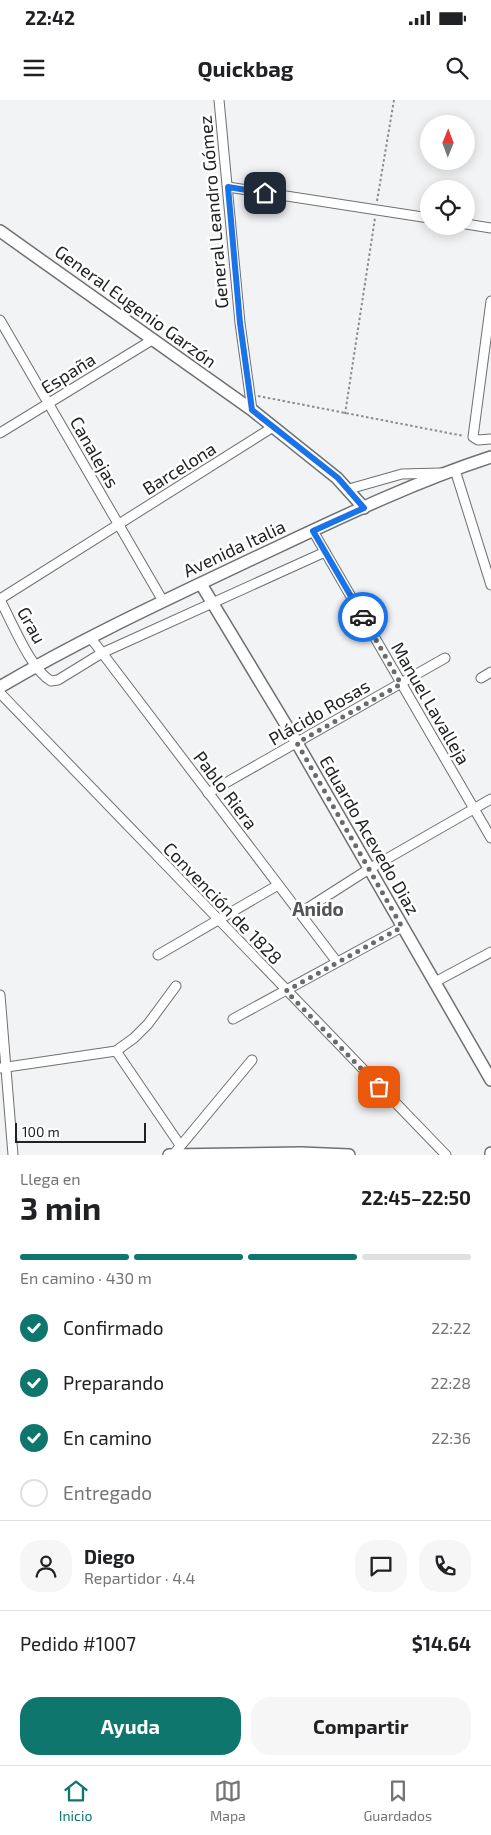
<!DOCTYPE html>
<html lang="es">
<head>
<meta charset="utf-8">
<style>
	body { margin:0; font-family:"Exo 2",sans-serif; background:#f6f6f6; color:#202124; height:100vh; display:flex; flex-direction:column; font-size:19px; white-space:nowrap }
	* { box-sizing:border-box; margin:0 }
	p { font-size:16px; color:#757577 }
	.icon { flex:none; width:28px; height:28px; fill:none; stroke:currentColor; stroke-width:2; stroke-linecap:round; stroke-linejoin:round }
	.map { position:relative; height:1055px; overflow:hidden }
	.sheet { display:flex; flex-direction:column; background:#fff; flex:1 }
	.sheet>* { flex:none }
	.needle { width:32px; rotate:1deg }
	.controls { position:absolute; left:420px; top:15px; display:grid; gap:10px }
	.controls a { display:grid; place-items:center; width:55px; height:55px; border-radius:50%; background:#fff; box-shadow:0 2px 12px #0003; font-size:25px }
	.scale { position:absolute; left:15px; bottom:12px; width:131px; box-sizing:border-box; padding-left:5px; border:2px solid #212222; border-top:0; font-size:14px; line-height:18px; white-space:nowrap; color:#212222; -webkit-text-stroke:4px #fff; paint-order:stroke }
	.pin { position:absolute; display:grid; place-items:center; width:42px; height:42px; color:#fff; margin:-21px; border-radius:10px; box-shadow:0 2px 8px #0006 }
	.courier { position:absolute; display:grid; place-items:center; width:50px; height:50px; margin:-25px; border:4px solid #1a73e8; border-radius:50%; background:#fff; color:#222; box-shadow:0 1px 6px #0007 }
	.headline em { font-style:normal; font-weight:700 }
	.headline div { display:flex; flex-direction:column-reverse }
	.headline { display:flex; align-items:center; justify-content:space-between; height:85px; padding:0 20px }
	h1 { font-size:32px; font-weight:700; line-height:38px }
	.bar { display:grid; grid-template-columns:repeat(4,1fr); gap:8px 5px; align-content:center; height:60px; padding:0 20px }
	.bar i { height:6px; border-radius:4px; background:#e0e0e0 }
	.bar .active { background:#0f766e }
	.bar p { grid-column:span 4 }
	.line { display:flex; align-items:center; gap:12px; padding:0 20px; border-top:1px solid #e0e0e0 }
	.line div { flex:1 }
	.round { display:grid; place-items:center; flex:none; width:52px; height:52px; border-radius:20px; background:#f6f6f6 }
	ol { padding:0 20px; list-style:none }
	li { display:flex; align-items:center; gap:15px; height:55px }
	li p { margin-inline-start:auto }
	li .icon { padding:5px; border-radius:50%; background:#0f766e; color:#fff; stroke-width:4 }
	li:last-child { color:#757577 }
	li i { width:28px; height:28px; border:2px solid #e0e0e0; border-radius:50% }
	.button { display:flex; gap:10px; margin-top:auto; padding:10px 20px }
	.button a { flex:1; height:58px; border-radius:20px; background:#0f766e; color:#fff; font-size:20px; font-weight:700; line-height:58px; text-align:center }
	.button a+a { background:#f6f6f6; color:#202124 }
	.status { display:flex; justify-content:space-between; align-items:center; height:35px; padding:0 25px; background:#fff; direction:ltr }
	.status svg { height:14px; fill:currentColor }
	header { display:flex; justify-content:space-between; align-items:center; height:65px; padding:0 20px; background:#fff; font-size:22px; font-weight:700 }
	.tabs { display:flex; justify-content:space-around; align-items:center; height:70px; border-top:1px solid #e0e0e0; background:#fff; font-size:14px; color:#757577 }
	.tabs a { display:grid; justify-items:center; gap:2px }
	.tabs .active { color:#0f766e }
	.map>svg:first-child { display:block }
</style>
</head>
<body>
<div class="status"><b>22:42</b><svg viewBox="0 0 49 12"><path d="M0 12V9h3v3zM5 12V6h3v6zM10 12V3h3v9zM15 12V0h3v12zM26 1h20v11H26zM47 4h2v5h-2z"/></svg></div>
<header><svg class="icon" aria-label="menu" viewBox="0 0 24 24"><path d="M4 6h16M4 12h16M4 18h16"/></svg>Quickbag<svg class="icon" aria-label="search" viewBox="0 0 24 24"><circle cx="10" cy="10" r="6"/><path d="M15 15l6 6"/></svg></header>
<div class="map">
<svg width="491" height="1055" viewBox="0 0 491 1055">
	<rect width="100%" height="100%" fill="#f2f3f5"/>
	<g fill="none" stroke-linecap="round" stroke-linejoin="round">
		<defs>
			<g id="minor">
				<path d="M219 0 240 223 252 310"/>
				<path d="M228 87 429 118"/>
				<path d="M466 124 491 128"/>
				<path d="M491 201 473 337 478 340 491 339"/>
				<path d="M0 220 163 501"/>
				<path d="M0 333 152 240"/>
				<path d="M455 370 491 485"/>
				<path d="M349 389 402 374 441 373"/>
				<path d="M313 431 491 738"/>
				<path d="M0 499 273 327"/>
				<path d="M0 500C12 522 31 570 51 581L58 580 102 553 325 452"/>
				<path d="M90 537 337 862"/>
				<path d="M481 578 491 572"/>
				<path d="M0 593 446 1055"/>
				<path d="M208 693 445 558"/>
				<path d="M300 813 369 769 491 699"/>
				<path d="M158 855 278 785"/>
				<path d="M435 882 491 852"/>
				<path d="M0 895 13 1055"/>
				<path d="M233 919 402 827"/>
				<path d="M116 951 180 1045"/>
				<path d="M0 968 116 951 134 938 148 924 176 886"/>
				<path d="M173 1055 252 960"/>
			</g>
			<g id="tertiary">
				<path d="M0 131 252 310 337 378 364 408"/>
				<path d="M201 484 297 643 491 980"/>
				<path d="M0 587C81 539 166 500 250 460 329 423 408 384 491 357"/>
				<path d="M169 1055 301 1053 349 1055"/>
				<path d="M491 1055V1053"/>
			</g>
		</defs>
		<!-- minor casing -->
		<use href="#minor" stroke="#6f7071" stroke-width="11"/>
		<!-- tertiary casing -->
		<use href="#tertiary" stroke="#6f7071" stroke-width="14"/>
		<!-- path -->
		<g stroke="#8b8c8d" stroke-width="2" stroke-dasharray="2.5 2.5" stroke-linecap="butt">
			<path d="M377 101 394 0"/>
			<path d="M258 296 464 336"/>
			<path d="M345 314 375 118"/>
		</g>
		<!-- minor -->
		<use href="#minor" stroke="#fff" stroke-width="9"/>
		<!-- tertiary -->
		<use href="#tertiary" stroke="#fff" stroke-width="11"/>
	</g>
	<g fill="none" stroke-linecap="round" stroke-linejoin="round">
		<!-- done -->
		<path stroke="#6a6b6c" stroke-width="5" stroke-dasharray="0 9" d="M363 517 401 584 297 643 402 827 286 891 379 987"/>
		<!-- route -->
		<path stroke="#1a73e8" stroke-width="6" d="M265 93 228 87 240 223 252 310 338 378 364 408 313 431 363 517"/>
	</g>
	<g text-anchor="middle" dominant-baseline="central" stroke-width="5" stroke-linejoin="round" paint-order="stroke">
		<!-- street labels -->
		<g font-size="18" fill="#212222" stroke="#fff">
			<text transform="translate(213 112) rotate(-95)">General Leandro Gómez</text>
			<text transform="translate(136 206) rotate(36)">General Eugenio Garzón</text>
			<text transform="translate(68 273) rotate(-32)">España</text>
			<text transform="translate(95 352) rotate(60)">Canalejas</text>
			<text transform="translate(179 368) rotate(-32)">Barcelona</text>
			<text transform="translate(234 448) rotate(-25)">Avenida Italia</text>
			<text transform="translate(32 525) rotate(61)">Grau</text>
			<text transform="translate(431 603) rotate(60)">Manuel Lavalleja</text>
			<text transform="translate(319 612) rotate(-30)">Plácido Rosas</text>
			<text transform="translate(226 690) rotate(53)">Pablo Riera</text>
			<text transform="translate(370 735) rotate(60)">Eduardo Acevedo Diaz</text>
			<text transform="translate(223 803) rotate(46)">Convención de 1828</text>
		</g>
		<!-- neighbourhood labels -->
		<g font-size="19" font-weight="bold" fill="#535456" stroke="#fff">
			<text x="318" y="808">Anido</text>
		</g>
	</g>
</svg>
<div class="controls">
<a><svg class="needle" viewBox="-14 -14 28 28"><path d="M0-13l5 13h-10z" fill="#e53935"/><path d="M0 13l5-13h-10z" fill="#757577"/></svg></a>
<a><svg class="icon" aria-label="locate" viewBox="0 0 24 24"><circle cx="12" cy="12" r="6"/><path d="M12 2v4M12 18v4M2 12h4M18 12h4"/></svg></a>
</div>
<div class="scale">100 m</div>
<div class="pin" style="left:379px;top:987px;background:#ea580c"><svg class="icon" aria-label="bag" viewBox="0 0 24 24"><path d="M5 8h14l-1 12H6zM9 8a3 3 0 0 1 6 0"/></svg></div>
<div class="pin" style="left:265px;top:93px;background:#1f2937"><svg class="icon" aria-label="home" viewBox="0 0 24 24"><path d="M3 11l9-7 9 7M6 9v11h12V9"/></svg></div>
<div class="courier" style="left:363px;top:517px"><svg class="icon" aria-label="car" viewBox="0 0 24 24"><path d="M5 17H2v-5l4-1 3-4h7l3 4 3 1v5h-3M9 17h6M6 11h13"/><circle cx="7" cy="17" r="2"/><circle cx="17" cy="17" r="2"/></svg></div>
</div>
<section class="sheet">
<div class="headline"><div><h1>3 min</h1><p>Llega en</p></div><em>22:45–22:50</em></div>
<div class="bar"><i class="active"></i><i class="active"></i><i class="active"></i><i></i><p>En camino · 430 m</p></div>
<ol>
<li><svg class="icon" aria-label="check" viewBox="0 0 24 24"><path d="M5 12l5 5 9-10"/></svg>Confirmado<p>22:22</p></li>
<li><svg class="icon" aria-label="check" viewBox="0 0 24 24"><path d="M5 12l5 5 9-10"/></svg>Preparando<p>22:28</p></li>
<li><svg class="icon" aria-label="check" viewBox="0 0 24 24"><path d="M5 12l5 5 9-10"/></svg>En camino<p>22:36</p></li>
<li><i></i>Entregado</li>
</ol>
<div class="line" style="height:90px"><a class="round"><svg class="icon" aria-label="person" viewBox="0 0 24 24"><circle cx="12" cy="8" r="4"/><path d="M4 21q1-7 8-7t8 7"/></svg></a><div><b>Diego</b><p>Repartidor · 4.4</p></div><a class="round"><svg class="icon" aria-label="chat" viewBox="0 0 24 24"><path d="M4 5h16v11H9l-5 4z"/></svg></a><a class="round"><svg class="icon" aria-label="phone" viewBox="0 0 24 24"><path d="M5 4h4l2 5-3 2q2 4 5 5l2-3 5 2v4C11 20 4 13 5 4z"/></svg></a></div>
<div class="line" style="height:65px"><div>Pedido #1007</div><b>$14.64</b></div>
<div class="button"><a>Ayuda</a><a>Compartir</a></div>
</section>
<nav class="tabs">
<a class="active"><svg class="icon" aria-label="home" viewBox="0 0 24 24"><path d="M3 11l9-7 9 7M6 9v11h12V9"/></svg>Inicio</a>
<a><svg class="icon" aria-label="map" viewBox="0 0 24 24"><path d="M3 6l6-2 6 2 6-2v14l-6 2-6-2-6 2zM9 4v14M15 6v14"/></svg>Mapa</a>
<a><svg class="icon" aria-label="saved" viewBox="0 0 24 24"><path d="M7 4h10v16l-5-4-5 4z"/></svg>Guardados</a>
</nav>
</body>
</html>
